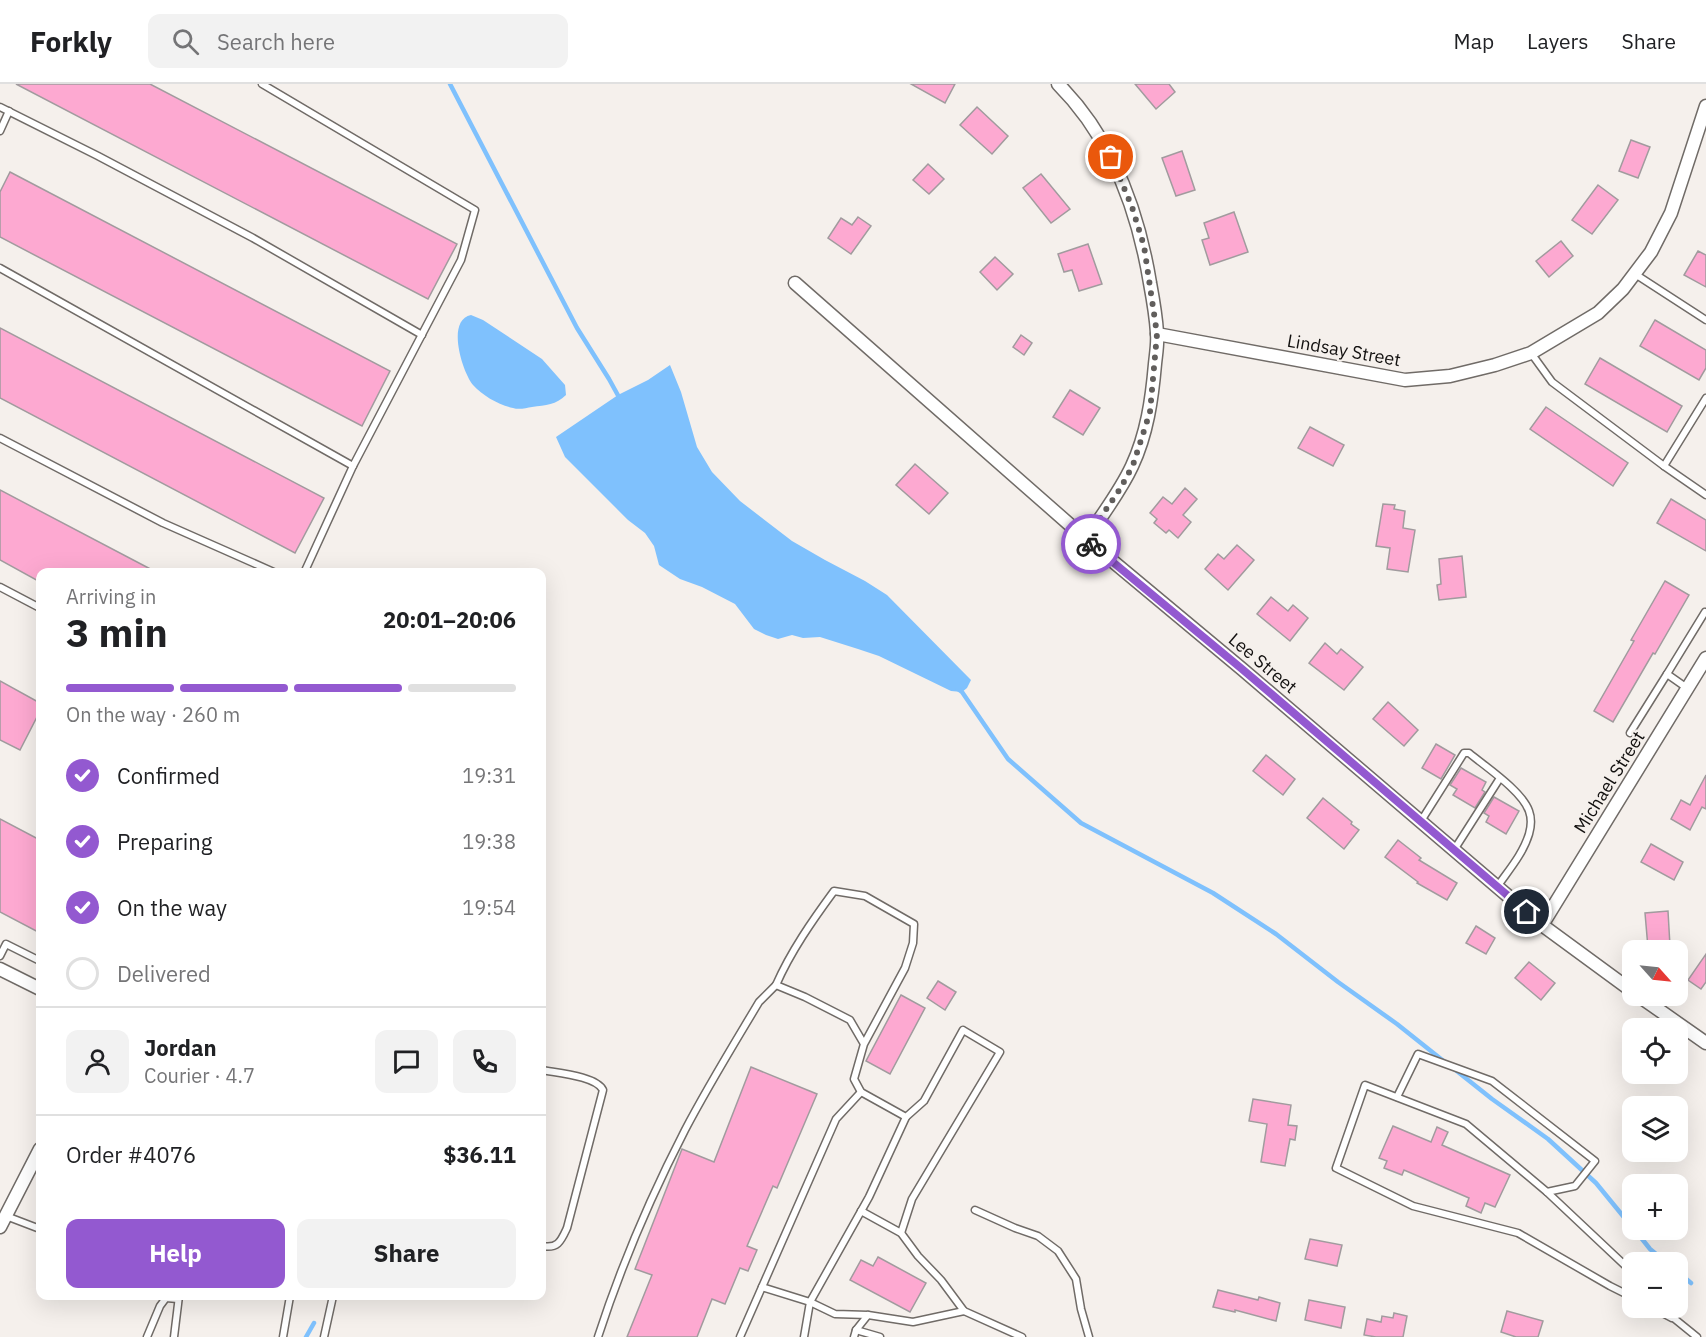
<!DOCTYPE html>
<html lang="en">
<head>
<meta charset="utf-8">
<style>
	body { margin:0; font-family:"IBM Plex Sans",sans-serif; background:#f2f2f2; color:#202124; height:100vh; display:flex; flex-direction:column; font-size:22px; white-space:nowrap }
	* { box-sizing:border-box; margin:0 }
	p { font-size:20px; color:#757577 }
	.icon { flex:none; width:33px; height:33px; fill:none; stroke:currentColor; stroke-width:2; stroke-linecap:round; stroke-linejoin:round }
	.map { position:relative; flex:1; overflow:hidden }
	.side { position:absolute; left:36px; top:484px; width:510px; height:732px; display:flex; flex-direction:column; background:#fff; border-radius:12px; box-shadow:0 6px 24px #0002 }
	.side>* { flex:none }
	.needle { width:39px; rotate:117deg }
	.fabs { position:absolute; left:1622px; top:856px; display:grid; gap:12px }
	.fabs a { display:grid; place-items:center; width:66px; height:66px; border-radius:12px; background:#fff; box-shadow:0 6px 24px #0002; font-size:30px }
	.pin { position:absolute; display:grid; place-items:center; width:51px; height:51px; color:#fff; margin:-26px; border:3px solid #fff; border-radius:50%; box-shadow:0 2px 6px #0007 }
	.courier { position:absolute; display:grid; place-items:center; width:60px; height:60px; margin:-30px; border:4px solid #9359d0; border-radius:50%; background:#fff; color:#222; box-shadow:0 2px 8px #0007 }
	.summary em { font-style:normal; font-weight:700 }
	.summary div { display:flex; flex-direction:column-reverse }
	.summary { display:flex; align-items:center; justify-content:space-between; height:102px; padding:0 30px }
	h1 { font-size:39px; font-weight:700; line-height:45px }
	.bar { display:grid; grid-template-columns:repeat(4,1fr); gap:9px 6px; align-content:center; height:72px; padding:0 30px }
	.bar i { height:8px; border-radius:4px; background:#e0e0e0 }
	.bar .active { background:#9359d0 }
	.bar p { grid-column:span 4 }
	.line { display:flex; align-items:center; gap:15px; padding:0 30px; border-top:2px solid #e0e0e0 }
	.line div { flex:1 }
	.round { display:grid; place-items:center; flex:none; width:63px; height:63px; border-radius:12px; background:#f2f2f2 }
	ol { padding:0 30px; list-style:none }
	li { display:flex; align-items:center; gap:18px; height:66px }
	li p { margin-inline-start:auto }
	li .icon { padding:6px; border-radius:50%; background:#9359d0; color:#fff; stroke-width:4 }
	li:last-child { color:#757577 }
	li i { width:33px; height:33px; border:3px solid #e0e0e0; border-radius:50% }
	.cta { display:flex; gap:12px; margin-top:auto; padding:12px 30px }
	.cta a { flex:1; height:69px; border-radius:12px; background:#9359d0; color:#fff; font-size:24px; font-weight:700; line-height:69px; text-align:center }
	.cta a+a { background:#f2f2f2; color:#202124 }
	header { display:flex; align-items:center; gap:36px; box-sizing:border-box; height:84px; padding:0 30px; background:#fff; border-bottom:2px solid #e0e0e0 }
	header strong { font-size:28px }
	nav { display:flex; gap:33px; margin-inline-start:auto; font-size:21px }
	.search { width:420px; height:54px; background:#f2f2f2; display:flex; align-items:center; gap:15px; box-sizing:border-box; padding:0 21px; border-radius:12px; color:#757577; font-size:22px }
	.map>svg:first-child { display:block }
</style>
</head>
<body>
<header>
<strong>Forkly</strong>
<div class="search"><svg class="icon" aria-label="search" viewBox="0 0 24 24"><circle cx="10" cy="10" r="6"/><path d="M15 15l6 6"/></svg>Search here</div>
<nav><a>Map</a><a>Layers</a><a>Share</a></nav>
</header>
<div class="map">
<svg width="1706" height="1253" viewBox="0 0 1706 1253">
	<rect width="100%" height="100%" fill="#f5f0ec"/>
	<!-- water -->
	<g fill="#7fc1fd">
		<path d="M471 231 483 236 542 275 565 301 566 311C556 321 546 321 532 323 526 324 519 326 513 324 499 321 483 312 473 301 462 287 446 236 471 231Z"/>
		<path d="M670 281 681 308 697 363 712 388 740 417 792 457 825 476 865 497 887 511 971 596 967 604 962 608 951 607 879 572 858 565 820 553 803 554 792 551 778 555 766 551 754 545 735 520 702 503 680 495 659 481 654 462 645 449 628 436 565 373 556 353 618 311 648 296Z"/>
	</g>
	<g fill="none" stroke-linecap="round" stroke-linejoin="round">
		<!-- stream -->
		<g stroke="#7fc1fd" stroke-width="4.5">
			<path d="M450 0 577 244 609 295 620 315"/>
			<path d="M958 605 962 608 1008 675 1081 739 1213 809 1276 850 1338 898 1397 940 1446 979"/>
			<path d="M1453 984 1492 1015 1548 1055 1596 1099 1632 1143"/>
			<path d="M1635 1146 1650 1165 1667 1179"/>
			<path d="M1677 1187 1691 1199"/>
			<path d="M306 1253 314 1239"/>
		</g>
	</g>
	<!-- building -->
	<g fill="#fda9d1" stroke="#a19b9e" stroke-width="1.5">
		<path d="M16 0H150L457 160 428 215Z"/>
		<path d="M911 0H955L945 19Z"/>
		<path d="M1135 0H1169L1175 8 1156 25Z"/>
		<path d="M977 23 1008 52 992 70 960 41Z"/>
		<path d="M1631 56 1650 63 1638 94 1619 87Z"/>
		<path d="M1182 67 1195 106 1176 112 1162 74Z"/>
		<path d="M928 80 944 95 929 110 913 96Z"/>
		<path d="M10 88 390 287 362 342 0 153V108Z"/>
		<path d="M1041 90 1070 125 1051 139 1023 104Z"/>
		<path d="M1598 101 1618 116 1592 150 1572 136Z"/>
		<path d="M1234 128 1248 168 1210 181 1202 156 1209 154 1204 139Z"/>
		<path d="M858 133 871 142 851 170 828 154 841 134 852 141Z"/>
		<path d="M1561 157 1573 172 1549 193 1536 177Z"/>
		<path d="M1088 160 1102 200 1079 207 1072 186 1064 188 1058 170Z"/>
		<path d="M1698 167 1706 171V203L1684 191Z"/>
		<path d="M995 173 1013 190 997 206 980 188Z"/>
		<path d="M1655 236 1706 266V284L1699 296 1640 262Z"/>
		<path d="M0 244 324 414 295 469 0 314Z"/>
		<path d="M1021 251 1032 259 1024 271 1013 263Z"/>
		<path d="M1600 274 1682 322 1667 348 1585 300Z"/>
		<path d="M1070 306 1100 324 1083 351 1053 333Z"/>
		<path d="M1546 323 1628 379 1613 402 1530 345Z"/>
		<path d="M1310 343 1344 361 1333 382 1298 364Z"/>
		<path d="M915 380 948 409 929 430 896 401Z"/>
		<path d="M1185 404 1197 415 1183 431 1191 438 1178 454 1169 446 1166 449 1154 439 1157 435 1150 429 1163 413 1172 420Z"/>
		<path d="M0 406 158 489H40V498L0 476Z"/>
		<path d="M1671 415 1706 436V467L1657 439Z"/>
		<path d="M1383 420 1395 421 1394 425 1405 427 1403 444 1415 446 1408 488 1387 485 1390 464 1376 462Z"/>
		<path d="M1237 461 1254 476 1228 506 1205 485 1218 470 1224 475Z"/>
		<path d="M1462 472 1466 513 1439 516 1437 501 1441 500 1439 475Z"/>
		<path d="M1665 497 1689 511 1655 570 1653 569 1613 638 1594 627 1634 557 1631 556Z"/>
		<path d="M1271 513 1288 527 1293 521 1308 534 1290 557 1257 530Z"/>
		<path d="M1325 559 1337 570 1341 565 1363 583 1344 606 1309 579Z"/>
		<path d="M0 597 40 619V627L20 666 0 656Z"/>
		<path d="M1388 618 1418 646 1404 662 1373 635Z"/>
		<path d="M1436 660 1455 671 1441 695 1422 684Z"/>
		<path d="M1266 671 1295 695 1283 711 1253 687Z"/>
		<path d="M1461 684 1486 698 1482 706 1485 708 1475 724 1453 711 1457 705 1450 701Z"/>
		<path d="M1706 691V725L1702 723 1690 746 1671 735 1681 716 1690 721Z"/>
		<path d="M1494 713 1519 727 1506 750 1486 738 1489 732 1484 729Z"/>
		<path d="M1323 714 1352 738 1351 740 1359 746 1344 765 1307 734Z"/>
		<path d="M0 735 40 756V849L0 828Z"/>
		<path d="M1398 756 1421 774 1419 776 1457 799 1447 816 1417 799 1418 798 1385 773Z"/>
		<path d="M1651 760 1683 778 1674 796 1641 778Z"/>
		<path d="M1668 827 1670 862 1648 864 1645 829Z"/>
		<path d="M1476 842 1495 854 1486 870 1466 859Z"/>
		<path d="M1706 870V898L1701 905 1688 896Z"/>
		<path d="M1529 878 1555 899 1541 916 1515 894Z"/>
		<path d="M938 897 956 908 945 926 927 914Z"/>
		<path d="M901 911 925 924 890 990 866 977Z"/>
		<path d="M751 983 817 1010 777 1104 773 1102 747 1162 757 1166 748 1187 740 1184 725 1220 712 1215 697 1253H627L652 1191 635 1185 682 1065 714 1078Z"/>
		<path d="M1253 1015 1291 1021 1288 1041 1297 1042 1295 1056 1290 1055 1285 1082 1261 1078 1267 1040 1249 1037Z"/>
		<path d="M1393 1042 1431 1058 1437 1043 1448 1048 1442 1061 1510 1091 1495 1123 1485 1119 1481 1129 1466 1122 1469 1114 1404 1086 1402 1091 1384 1084 1387 1077 1379 1074Z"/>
		<path d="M1310 1155 1342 1161 1337 1182 1305 1175Z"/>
		<path d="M878 1173 926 1199 910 1228 850 1196 861 1176 873 1182Z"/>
		<path d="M1218 1206 1258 1216 1259 1213 1280 1219 1276 1237 1235 1226V1228L1213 1223Z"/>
		<path d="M1309 1216 1345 1223 1341 1244 1305 1236Z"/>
		<path d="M1507 1227 1543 1237 1538 1253H1516L1501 1248Z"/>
		<path d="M1394 1229 1407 1232 1403 1253H1376L1364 1251 1367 1235 1381 1238 1382 1232 1393 1234Z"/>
	</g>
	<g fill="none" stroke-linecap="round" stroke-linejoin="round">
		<defs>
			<g id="lane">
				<path d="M262 0 475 126 461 176 353 382 304 489"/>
				<path d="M0 23 98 72 253 154 422 251"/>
				<path d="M0 47 9 27"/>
				<path d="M0 184 353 382"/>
				<path d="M1635 190 1706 236"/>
				<path d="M1531 269 1552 298 1664 382"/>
				<path d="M1706 314 1664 382 1706 411"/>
				<path d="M0 354 163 439 276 489"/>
				<path d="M0 503 40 524"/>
				<path d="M1667 590 1705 528"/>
				<path d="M1630 649 1667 590 1687 604"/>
				<path d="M1421 737 1464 669H1469C1486 683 1522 707 1529 727 1532 735 1531 743 1529 750 1523 770 1508 787 1497 803"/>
				<path d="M1454 766 1500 694"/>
				<path d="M0 872 6 860 40 877"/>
				<path d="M864 960 850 936 805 913 776 901C791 867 812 837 834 807L865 812 914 840 913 859 905 884 864 960 854 995 861 1008 906 1033 924 1017 963 946 1000 968 912 1115 901 1149"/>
				<path d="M542 986C557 989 596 992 603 1006L567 1144C561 1157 558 1165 542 1162"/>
				<path d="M1397 1013 1418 970 1492 997 1595 1077 1575 1102 1547 1108"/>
				<path d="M975 1126 1015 1144 1038 1152 1058 1167 1076 1195 1081 1225 1089 1253"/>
				<path d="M861 1127 901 1149 918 1172 941 1196 964 1227 1022 1253"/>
				<path d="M6 1132 40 1145"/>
				<path d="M1632 1188 1547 1108 1466 1040 1365 1001 1336 1084 1413 1122 1518 1149 1610 1202 1632 1213"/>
				<path d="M762 1203 810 1218 835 1230 868 1231 913 1238 964 1227"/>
				<path d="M1653 1224 1672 1234"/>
				<path d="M1666 1224 1676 1236 1697 1253"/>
				<path d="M856 1246 880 1253"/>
				<path d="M147 1253 160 1222 166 1214 178 1215"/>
				<path d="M174 1253 179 1212"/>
				<path d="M283 1253 290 1212"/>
				<path d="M324 1253 333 1212"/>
				<path d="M598 1253C621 1182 651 1112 685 1046 708 1002 734 960 759 918L776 901"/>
				<path d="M740 1253 836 1035 861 1008"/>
				<path d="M804 1253 810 1218 869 1113 906 1033"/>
				<path d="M854 1253 856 1246 868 1231"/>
			</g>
			<g id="street">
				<path d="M1058 0C1112 54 1138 126 1150 199 1153 215 1156 232 1157 249 1158 259 1156 270 1155 280 1152 315 1147 350 1132 382 1120 408 1102 431 1086 455"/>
				<path d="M795 199 1086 455 1242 585 1542 841 1632 907"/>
				<path d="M1157 250 1405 296 1450 292 1495 281 1531 269 1598 229 1623 205 1651 168 1671 129 1706 22"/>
				<path d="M1542 841 1706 574"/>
				<path d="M0 885 40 905"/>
				<path d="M1639 912 1706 959"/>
				<path d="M0 1143 40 1065"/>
			</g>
		</defs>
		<!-- lane casing -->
		<use href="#lane" stroke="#706b67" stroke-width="9"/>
		<!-- street casing -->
		<use href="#street" stroke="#706b67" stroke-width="15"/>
		<!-- lane -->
		<use href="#lane" stroke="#fff" stroke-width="6"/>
		<!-- street -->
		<use href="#street" stroke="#fff" stroke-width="12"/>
	</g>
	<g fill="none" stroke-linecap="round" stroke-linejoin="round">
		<!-- done -->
		<path stroke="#615e5c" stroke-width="6" stroke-dasharray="0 10.8" d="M1091 460 1086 455 1120 405 1133 381 1150 328 1157 250 1144 162 1132 123 1111 73"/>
		<!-- route -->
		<path stroke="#9359d0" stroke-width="8" d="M1091 460 1242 585 1527 828"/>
	</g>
	<g text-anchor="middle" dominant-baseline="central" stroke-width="4.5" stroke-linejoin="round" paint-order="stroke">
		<!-- street labels -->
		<g font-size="18" fill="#12100f" stroke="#f5f0ec">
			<text transform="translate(1344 266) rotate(10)">Lindsay Street</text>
			<text transform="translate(1263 579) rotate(40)">Lee Street</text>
			<text transform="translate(1609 698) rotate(-58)">Michael Street</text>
		</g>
	</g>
</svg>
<div class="fabs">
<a><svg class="needle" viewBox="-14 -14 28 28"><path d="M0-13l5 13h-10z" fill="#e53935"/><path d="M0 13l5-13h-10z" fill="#757577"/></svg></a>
<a><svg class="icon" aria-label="locate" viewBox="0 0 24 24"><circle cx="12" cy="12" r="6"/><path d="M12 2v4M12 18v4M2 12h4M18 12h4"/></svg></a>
<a><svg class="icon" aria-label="layers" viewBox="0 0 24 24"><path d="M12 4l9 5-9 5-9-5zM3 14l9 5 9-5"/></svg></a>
<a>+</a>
<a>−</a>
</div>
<div class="pin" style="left:1111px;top:73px;background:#ea580c"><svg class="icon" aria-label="bag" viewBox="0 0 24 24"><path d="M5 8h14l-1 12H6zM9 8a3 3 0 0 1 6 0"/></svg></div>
<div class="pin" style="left:1527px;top:828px;background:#1f2937"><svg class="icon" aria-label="home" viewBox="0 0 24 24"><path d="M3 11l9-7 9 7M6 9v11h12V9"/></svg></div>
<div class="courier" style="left:1091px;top:460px"><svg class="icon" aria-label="bike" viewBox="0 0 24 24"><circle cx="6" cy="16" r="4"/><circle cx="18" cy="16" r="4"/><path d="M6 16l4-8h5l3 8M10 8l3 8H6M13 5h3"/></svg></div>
<section class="side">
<div class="summary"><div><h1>3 min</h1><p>Arriving in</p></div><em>20:01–20:06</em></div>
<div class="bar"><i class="active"></i><i class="active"></i><i class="active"></i><i></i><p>On the way · 260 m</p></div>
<ol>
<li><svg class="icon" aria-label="check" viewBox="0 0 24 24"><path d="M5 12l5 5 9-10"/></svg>Confirmed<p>19:31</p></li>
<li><svg class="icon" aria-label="check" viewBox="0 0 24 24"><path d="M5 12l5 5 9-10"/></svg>Preparing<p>19:38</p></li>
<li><svg class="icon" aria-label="check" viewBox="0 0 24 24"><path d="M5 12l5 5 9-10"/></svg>On the way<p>19:54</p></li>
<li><i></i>Delivered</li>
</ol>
<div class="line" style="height:108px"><a class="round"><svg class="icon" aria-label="person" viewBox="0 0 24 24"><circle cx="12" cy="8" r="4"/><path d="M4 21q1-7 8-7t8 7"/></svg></a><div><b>Jordan</b><p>Courier · 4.7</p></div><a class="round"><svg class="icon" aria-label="chat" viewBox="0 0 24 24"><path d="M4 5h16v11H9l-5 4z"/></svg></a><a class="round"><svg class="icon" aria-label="phone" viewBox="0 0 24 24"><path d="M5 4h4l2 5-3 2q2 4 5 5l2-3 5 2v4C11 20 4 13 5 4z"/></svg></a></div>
<div class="line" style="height:78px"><div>Order #4076</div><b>$36.11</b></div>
<div class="cta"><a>Help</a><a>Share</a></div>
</section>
</div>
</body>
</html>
